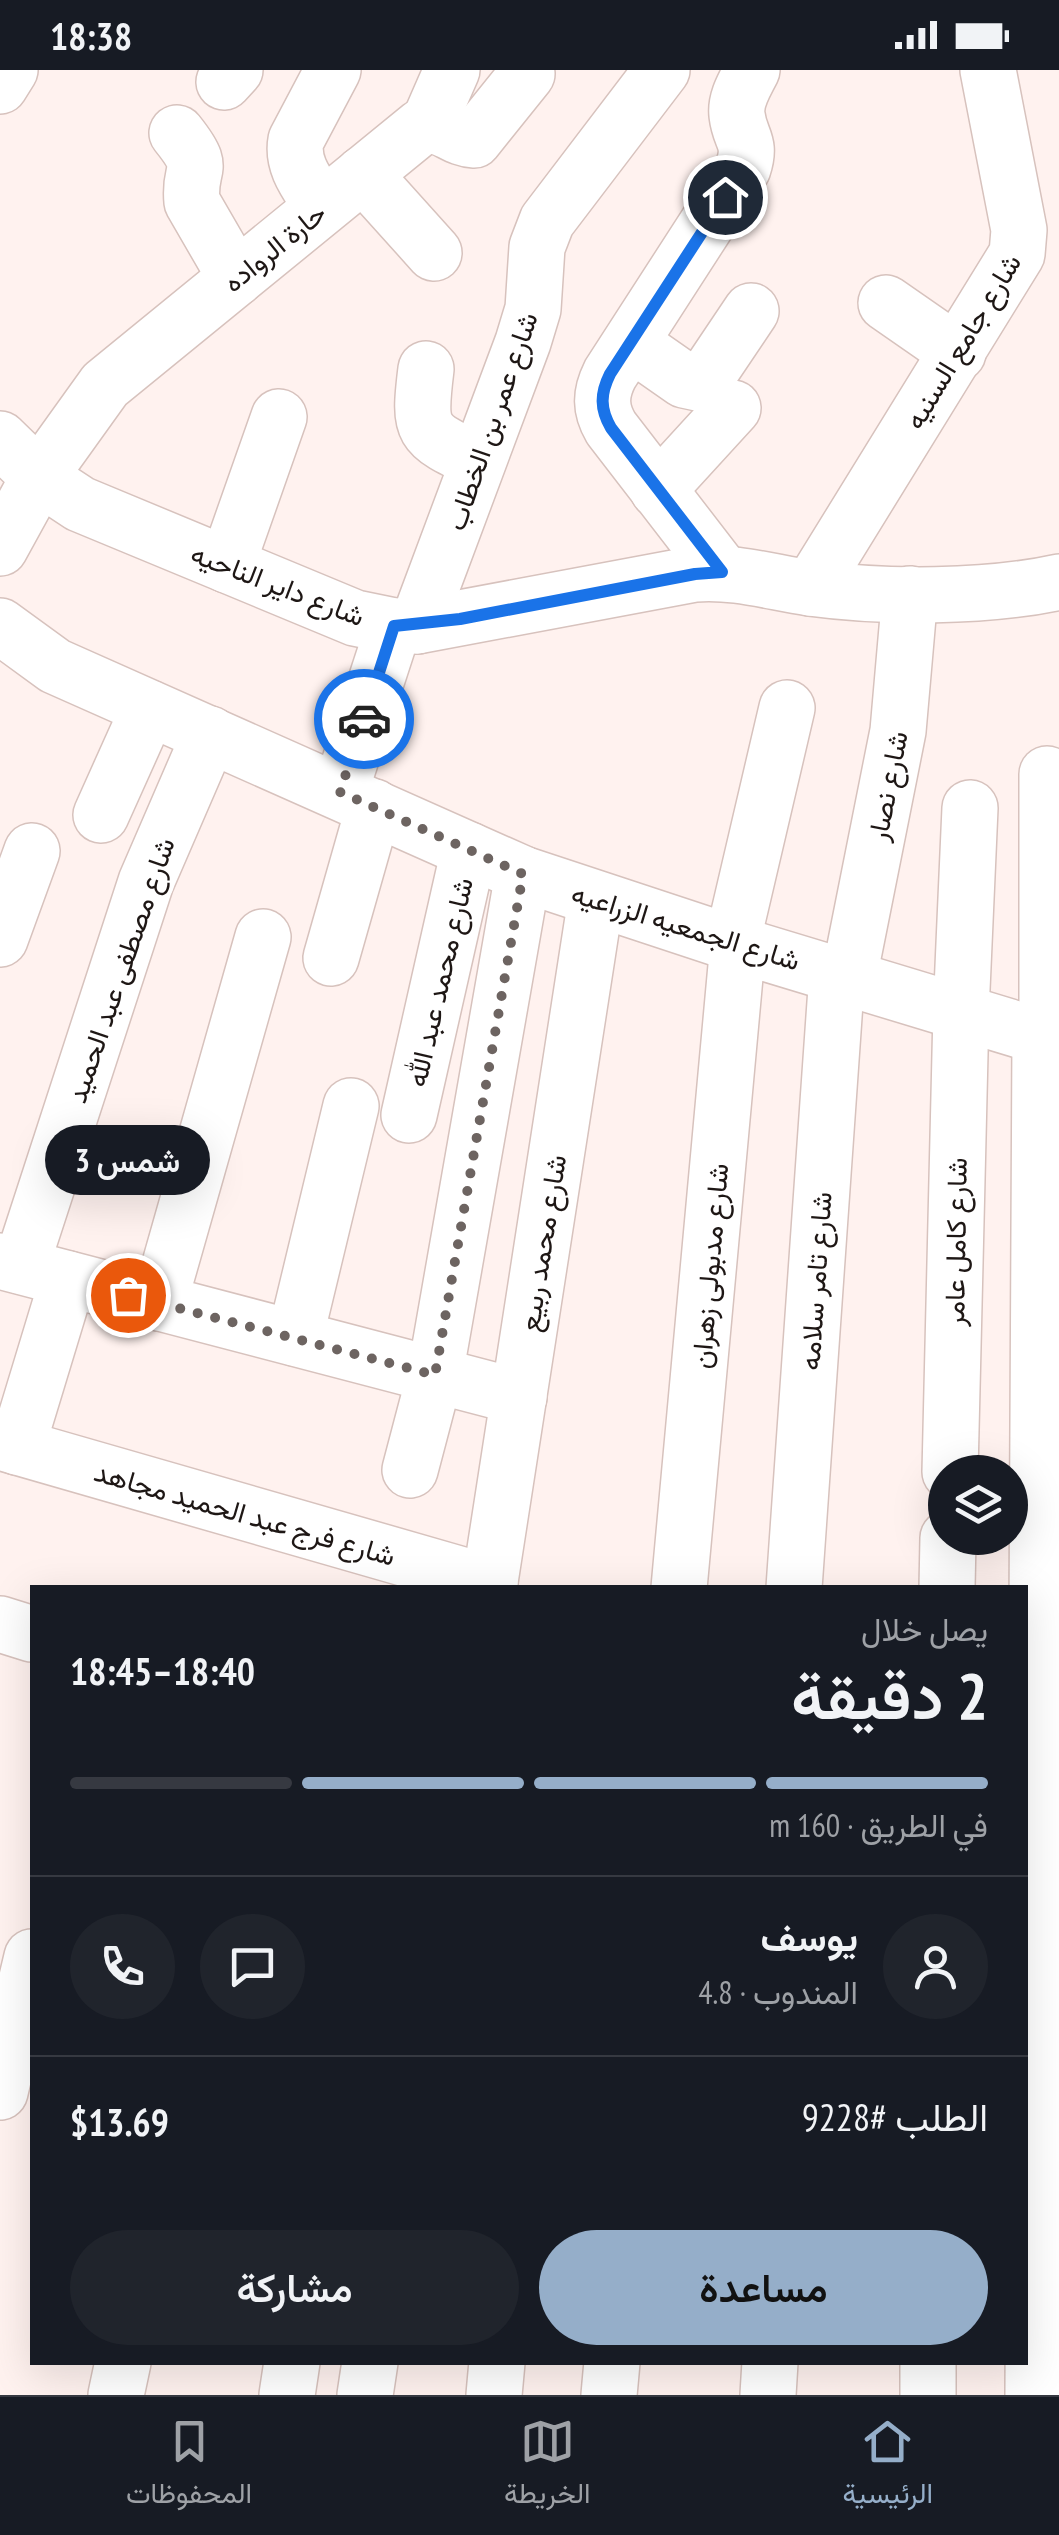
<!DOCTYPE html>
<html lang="ar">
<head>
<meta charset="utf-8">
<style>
	body { margin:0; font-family:"PT Sans Narrow",Vazirmatn,sans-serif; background:#20242c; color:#f1f3f6; direction:rtl; height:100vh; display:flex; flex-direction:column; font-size:38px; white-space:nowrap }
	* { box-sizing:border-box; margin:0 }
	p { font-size:32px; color:#9ea1a6 }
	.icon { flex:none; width:55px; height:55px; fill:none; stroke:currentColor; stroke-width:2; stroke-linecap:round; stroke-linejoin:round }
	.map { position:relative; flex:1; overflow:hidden; direction:ltr }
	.sheet { position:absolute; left:30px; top:1515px; width:998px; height:780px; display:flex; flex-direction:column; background:#171b24; border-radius:0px; box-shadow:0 10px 40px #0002; direction:rtl }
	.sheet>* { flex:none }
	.fabs { position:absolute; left:928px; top:1385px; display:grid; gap:20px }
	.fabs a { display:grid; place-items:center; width:100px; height:100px; border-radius:50%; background:#171b24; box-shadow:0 10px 40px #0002; font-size:50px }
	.pin { position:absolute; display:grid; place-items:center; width:85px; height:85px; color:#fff; margin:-42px; border:5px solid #fff; border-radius:50%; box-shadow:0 2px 10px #0007 }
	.courier { position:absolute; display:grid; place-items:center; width:100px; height:100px; margin:-50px; border:8px solid #1a73e8; border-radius:50%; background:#fff; color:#222; box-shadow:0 2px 12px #0007 }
	.bubble { position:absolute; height:70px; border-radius:35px; background:#171b24; box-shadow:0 10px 40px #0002; font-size:32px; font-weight:600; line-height:70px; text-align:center; direction:rtl }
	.head em { font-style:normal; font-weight:600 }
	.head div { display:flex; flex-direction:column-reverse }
	.head { display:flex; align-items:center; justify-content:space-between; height:170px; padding:0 40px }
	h1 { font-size:65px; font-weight:600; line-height:75px }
	.bar { display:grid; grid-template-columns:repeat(4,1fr); gap:15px 10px; align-content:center; height:120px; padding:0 40px }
	.bar i { height:12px; border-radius:8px; background:#363941 }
	.bar .current { background:#95aec9 }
	.bar p { grid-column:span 4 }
	.line { display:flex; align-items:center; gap:25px; padding:0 40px; border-top:2px solid #363941 }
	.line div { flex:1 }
	.round { display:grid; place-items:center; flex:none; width:105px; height:105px; border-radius:52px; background:#20242c }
	.button { display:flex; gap:20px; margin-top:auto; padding:20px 40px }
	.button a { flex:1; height:115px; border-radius:60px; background:#95aec9; color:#111; font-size:40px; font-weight:600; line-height:115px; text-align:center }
	.button a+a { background:#20242c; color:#f1f3f6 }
	.status { display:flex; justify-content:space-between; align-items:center; height:70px; padding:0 50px; background:#171b24; direction:ltr }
	.status svg { height:28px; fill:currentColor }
	.menu { display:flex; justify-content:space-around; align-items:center; height:140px; border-top:2px solid #363941; background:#171b24; font-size:28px; color:#9ea1a6 }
	.menu a { display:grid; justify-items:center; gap:5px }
	.menu .current { color:#95aec9 }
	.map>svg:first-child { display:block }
</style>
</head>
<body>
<div class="status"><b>18:38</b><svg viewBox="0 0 49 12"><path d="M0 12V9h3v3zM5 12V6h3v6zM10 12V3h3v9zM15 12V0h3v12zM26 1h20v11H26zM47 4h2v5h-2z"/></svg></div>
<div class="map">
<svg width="1059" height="2325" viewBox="0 0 1059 2325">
	<rect width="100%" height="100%" fill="#fff2ef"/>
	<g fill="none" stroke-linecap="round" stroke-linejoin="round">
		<defs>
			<g id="minor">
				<path d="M224 12 235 0"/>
				<path d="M0 16 10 0"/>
				<path d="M428 55 452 0"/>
				<path d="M177 63C209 103 188 93 192 132L236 208"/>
				<path d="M363 104 434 183"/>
				<path d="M322 137C309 116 291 96 296 70L333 0"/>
				<path d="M886 233 958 283"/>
				<path d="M631 273 684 310 698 313 708 305 751 241"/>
				<path d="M426 299C418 363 421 364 478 391"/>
				<path d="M0 369 39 407 80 434 355 548 394 556H417L695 504C736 501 770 512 810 518 884 528 987 528 1059 512"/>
				<path d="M658 420 733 338"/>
				<path d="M0 478 39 407 105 315 421 57C443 51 453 69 474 70L527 4"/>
				<path d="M227 495 279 347"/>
				<path d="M722 502 611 358C600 339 600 324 610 304L743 98C752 71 740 70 737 45 735 29 745 14 752 0"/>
				<path d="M811 518 1017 184 1019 160 988 0"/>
				<path d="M0 556 55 596 523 804 732 873 1059 972"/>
				<path d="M417 556 523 272 533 239 537 177 547 151 662 0"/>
				<path d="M340 722 394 556"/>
				<path d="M101 745 149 638"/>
				<path d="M0 869 32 781"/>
				<path d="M732 873 787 638"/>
				<path d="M331 888 374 737"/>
				<path d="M849 907 898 661 910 524"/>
				<path d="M1047 968V704"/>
				<path d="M409 1045 469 780"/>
				<path d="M0 1191 519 1327"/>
				<path d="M21 1196 146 812 210 664"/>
				<path d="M159 1233 263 867"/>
				<path d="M295 1268 351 1036"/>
				<path d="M0 1372 490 1513"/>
				<path d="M17 1377 68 1209"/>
				<path d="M410 1400 435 1305 523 804"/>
				<path d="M950 1402 961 942 970 738"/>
				<path d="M489 1518 596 829"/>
				<path d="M679 1518 738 874"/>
				<path d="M794 1518 837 904"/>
				<path d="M947 1518 948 1468"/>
				<path d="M0 1554 32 1564"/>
				<path d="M0 2022 32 1887"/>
				<path d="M116 2325 123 2292"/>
				<path d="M287 2325 292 2292"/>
				<path d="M365 2325 370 2292"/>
				<path d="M494 2325 497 2292"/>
				<path d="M609 2325 612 2292"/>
				<path d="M768 2325 770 2292"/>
				<path d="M928 2325V2292"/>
				<path d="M1033 2325 1040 966"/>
			</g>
		</defs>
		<!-- minor casing -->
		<use href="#minor" stroke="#d7c2bd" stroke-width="58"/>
		<!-- minor -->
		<use href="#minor" stroke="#fff" stroke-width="55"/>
	</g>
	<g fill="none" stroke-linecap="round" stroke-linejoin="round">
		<!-- done -->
		<path stroke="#6d6461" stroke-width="10" stroke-dasharray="0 18" d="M128 1225 435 1305 523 804 340 722 364 649"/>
		<!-- route -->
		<path stroke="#1a73e8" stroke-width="12" d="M364 649 394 556 460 549 695 504 722 502 611 358C600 339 600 324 610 304L725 127"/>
	</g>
	<g text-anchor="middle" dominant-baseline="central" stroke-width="8" stroke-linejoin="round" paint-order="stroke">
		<!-- street labels -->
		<g font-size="28" fill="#1e1715" stroke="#fff">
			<text transform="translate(274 177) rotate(-39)">حارة الرواده</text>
			<text transform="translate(962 271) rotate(-59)">شارع جامع السنيه</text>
			<text transform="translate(491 351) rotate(-71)">شارع عمر بن الخطاب</text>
			<text transform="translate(278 514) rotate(21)">شارع داير الناحيه</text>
			<text transform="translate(887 716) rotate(-79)">شارع نصار</text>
			<text transform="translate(686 856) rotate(17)">شارع الجمعيه الزراعيه</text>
			<text transform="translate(120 900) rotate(-71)">شارع مصطفى عبد الحميد</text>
			<text transform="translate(439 912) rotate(-77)">شارع محمد عبد الله</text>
			<text transform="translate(955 1172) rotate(-89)">شارع كامل عامر</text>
			<text transform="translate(542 1173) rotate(-81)">شارع محمد ربيع</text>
			<text transform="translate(709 1196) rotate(-85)">شارع مدبولى زهران</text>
			<text transform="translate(815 1211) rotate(-86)">شارع تامر سلامه</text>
			<text transform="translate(245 1443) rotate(16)">شارع فرج عبد الحميد مجاهد</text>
		</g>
	</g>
</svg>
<div class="fabs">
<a><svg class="icon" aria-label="layers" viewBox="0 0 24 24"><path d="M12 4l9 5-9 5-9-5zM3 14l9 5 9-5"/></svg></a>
</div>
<div class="pin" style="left:128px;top:1225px;background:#ea580c"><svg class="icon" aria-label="bag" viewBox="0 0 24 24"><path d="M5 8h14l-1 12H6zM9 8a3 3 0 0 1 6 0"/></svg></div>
<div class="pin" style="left:725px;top:127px;background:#1f2937"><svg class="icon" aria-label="home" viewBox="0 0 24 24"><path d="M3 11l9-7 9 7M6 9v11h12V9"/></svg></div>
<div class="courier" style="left:364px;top:649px"><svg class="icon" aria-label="car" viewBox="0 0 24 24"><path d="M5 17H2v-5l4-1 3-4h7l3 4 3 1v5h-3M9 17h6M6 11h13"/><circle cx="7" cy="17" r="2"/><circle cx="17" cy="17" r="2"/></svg></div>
<div class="bubble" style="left:45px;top:1055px;width:165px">شمس 3</div>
<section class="sheet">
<div class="head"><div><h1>2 دقيقة</h1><p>يصل خلال</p></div><em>18:40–18:45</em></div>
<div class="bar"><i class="current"></i><i class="current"></i><i class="current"></i><i></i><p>في الطريق · 160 m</p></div>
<div class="line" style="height:180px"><a class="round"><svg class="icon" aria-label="person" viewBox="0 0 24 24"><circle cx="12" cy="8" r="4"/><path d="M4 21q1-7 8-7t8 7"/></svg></a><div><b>يوسف</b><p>المندوب · 4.8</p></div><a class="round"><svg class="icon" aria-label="chat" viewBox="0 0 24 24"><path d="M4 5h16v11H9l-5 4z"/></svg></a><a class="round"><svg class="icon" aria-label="phone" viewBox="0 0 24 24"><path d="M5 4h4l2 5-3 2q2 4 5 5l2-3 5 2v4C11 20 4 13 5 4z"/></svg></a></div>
<div class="line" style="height:130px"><div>الطلب #9228</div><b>$13.69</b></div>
<div class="button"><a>مساعدة</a><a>مشاركة</a></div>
</section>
</div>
<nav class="menu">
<a class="current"><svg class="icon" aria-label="home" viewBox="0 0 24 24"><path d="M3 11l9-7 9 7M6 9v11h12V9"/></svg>الرئيسية</a>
<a><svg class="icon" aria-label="map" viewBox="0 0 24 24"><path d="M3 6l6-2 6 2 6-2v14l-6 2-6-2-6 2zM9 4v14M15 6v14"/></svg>الخريطة</a>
<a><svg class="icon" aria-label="saved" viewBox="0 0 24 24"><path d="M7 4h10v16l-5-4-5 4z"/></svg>المحفوظات</a>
</nav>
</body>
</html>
